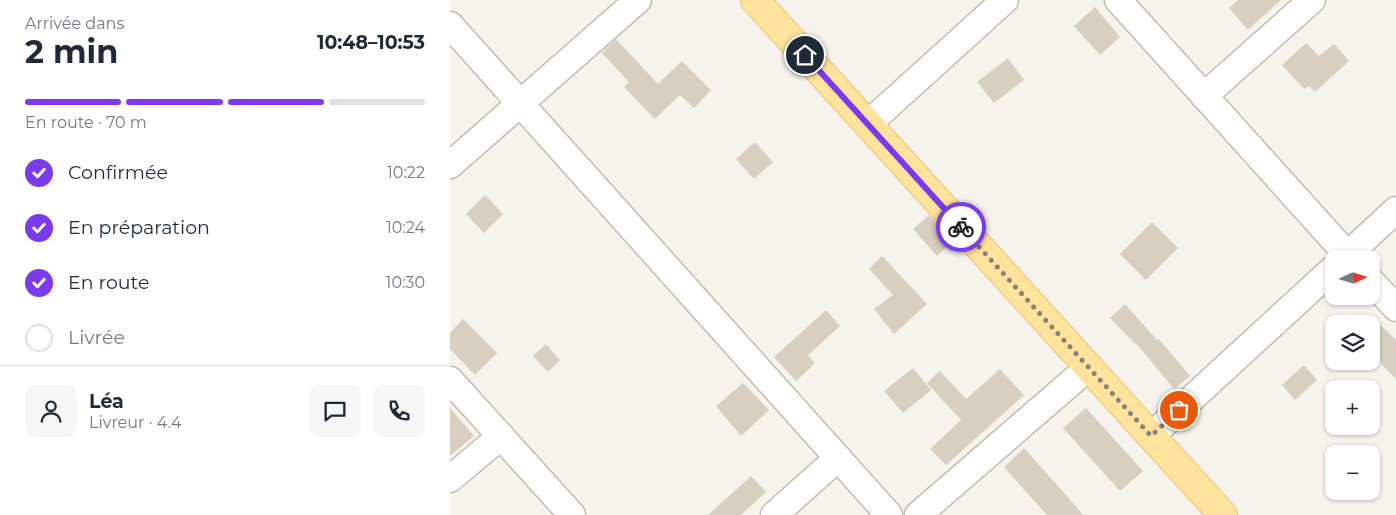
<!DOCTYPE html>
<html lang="fr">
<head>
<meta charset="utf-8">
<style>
	body { margin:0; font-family:Montserrat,sans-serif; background:#f6f6f7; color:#1f2937; height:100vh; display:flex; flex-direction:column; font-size:19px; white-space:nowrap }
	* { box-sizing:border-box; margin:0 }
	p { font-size:16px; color:#747a83 }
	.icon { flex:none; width:28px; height:28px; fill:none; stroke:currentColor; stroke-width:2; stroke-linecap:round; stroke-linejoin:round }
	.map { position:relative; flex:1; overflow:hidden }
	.side { display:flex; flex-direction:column; background:#fff; width:450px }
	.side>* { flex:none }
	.needle { width:32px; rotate:86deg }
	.fabs { position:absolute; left:875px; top:250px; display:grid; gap:10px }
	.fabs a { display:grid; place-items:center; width:55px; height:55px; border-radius:10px; background:#fff; box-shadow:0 1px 4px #0004; font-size:25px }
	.pin { position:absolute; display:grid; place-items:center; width:42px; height:42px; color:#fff; margin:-21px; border:2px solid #fff; border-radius:50%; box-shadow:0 1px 5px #0007 }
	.courier { position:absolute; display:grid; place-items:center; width:50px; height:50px; margin:-25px; border:4px solid #7c3aed; border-radius:50%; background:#fff; color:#222; box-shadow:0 1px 6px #0007 }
	.summary em { font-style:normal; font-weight:700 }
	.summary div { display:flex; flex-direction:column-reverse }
	.summary { display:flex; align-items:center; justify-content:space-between; height:85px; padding:0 25px }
	h1 { font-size:32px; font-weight:700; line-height:38px }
	.bar { display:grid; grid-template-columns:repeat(4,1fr); gap:8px 5px; align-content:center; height:60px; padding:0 25px }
	.bar i { height:6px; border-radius:4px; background:#e0e1e3 }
	.bar .selected { background:#7c3aed }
	.bar p { grid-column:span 4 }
	.line { display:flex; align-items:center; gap:12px; padding:0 25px; border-top:1px solid #e0e1e3 }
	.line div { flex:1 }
	.round { display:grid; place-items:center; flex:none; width:52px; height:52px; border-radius:10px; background:#f6f6f7 }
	ol { padding:0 25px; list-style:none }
	li { display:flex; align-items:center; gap:15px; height:55px }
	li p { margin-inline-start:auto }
	li .icon { padding:5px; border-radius:50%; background:#7c3aed; color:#fff; stroke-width:4 }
	li:last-child { color:#747a83 }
	li i { width:28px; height:28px; border:2px solid #e0e1e3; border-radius:50% }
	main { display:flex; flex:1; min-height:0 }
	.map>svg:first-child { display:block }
</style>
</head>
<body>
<main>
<section class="side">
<div class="summary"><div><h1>2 min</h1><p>Arrivée dans</p></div><em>10:48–10:53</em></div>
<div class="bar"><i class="selected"></i><i class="selected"></i><i class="selected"></i><i></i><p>En route · 70 m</p></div>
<ol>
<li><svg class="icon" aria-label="check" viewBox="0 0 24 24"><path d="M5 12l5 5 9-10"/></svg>Confirmée<p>10:22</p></li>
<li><svg class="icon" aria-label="check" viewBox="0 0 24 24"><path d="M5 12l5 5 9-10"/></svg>En préparation<p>10:24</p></li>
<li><svg class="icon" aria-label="check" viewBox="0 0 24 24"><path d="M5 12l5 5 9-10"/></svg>En route<p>10:30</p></li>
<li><i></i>Livrée</li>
</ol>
<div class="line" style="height:90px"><a class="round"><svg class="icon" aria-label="person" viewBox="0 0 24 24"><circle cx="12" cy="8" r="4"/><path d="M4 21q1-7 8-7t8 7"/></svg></a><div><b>Léa</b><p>Livreur · 4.4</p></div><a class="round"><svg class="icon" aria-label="chat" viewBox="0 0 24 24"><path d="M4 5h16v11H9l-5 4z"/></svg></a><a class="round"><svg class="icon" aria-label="phone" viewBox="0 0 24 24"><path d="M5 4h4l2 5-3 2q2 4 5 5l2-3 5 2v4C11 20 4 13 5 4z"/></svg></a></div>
</section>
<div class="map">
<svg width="946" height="515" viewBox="0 0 946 515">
	<rect width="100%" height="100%" fill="#f6f3ec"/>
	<!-- building -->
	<g fill="#d8cfc1">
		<path d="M788 0H831L798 30 779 8Z"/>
		<path d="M645 7 670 37 650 55 624 26Z"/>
		<path d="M166 39 208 84 232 61 261 90 244 108 230 95 205 119 174 87 179 82 152 53Z"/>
		<path d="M856 43 869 56 884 44 899 61 865 92 859 86 854 89 832 65Z"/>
		<path d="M558 58 574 80 544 103 527 82Z"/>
		<path d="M305 142 323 162 304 179 286 159Z"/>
		<path d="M35 195 53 214 34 233 16 214Z"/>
		<path d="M479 215 503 241 487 256 463 229Z"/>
		<path d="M702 222 728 248 696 280 670 254Z"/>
		<path d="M432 256 477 304 444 334 424 309 443 295 419 269Z"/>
		<path d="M675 304 707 340 709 339 740 376 724 389 686 343 685 344 660 318Z"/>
		<path d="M376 310 390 326 358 355 365 363 346 381 324 357Z"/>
		<path d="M921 316 946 340V379L921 354Z"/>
		<path d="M13 319 47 353 25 375 0 349V333Z"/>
		<path d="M96 344 110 360 98 372 83 356Z"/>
		<path d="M854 365 867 380 845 400 832 385Z"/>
		<path d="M463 368 481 390 453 413 434 391Z"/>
		<path d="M550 369 574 395 496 465 480 449 511 420 477 383 490 371 516 399Z"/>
		<path d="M293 383 319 410 291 436 266 406Z"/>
		<path d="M0 408 24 436 0 456Z"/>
		<path d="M636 408 693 471 670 491 613 428Z"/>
		<path d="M574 448 616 495 633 515H597L554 467Z"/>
		<path d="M301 476 316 492 291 515H258Z"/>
	</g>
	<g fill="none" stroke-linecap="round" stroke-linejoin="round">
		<defs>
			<g id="minor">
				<path d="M668 0 901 259"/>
				<path d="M0 25 439 515"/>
				<path d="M754 96 862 0"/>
				<path d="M418 124 555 0"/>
				<path d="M0 165 188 0"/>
				<path d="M893 259 946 210"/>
				<path d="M921 281 946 308"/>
				<path d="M0 380 122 515"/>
				<path d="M701 436 884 268"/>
				<path d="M0 479 51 436"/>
				<path d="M324 515 388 458"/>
				<path d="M468 515 639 367"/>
			</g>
			<path id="major" d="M305 0 773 515"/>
		</defs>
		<!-- minor casing -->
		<use href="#minor" stroke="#c2bbae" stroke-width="29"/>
		<!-- major casing -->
		<use href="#major" stroke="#e6c16a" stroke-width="30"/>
		<!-- minor -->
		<use href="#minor" stroke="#fff" stroke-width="26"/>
		<!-- major -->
		<use href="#major" stroke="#ffe39c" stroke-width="28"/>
	</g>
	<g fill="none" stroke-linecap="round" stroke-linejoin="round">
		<!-- done -->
		<path stroke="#878178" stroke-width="5" stroke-dasharray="0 9" d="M511 227 701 436 729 410"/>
		<!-- route -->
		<path stroke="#7c3aed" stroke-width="6" d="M355 55 511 227"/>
	</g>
</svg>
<div class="fabs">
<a><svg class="needle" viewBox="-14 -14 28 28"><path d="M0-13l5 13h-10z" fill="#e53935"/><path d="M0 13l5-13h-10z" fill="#747a83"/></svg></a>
<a><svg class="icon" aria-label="layers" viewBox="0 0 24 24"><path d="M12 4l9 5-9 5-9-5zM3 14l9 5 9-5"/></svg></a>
<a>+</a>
<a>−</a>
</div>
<div class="pin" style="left:729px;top:410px;background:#ea580c"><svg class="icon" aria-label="bag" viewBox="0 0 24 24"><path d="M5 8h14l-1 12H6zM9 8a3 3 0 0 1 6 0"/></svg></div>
<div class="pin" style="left:355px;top:55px;background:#1f2937"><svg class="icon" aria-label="home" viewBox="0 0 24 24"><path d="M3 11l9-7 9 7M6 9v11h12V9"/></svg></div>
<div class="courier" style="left:511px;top:227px"><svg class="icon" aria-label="bike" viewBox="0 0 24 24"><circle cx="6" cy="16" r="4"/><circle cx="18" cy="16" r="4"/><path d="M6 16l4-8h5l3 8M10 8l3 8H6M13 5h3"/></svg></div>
</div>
</main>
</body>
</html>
